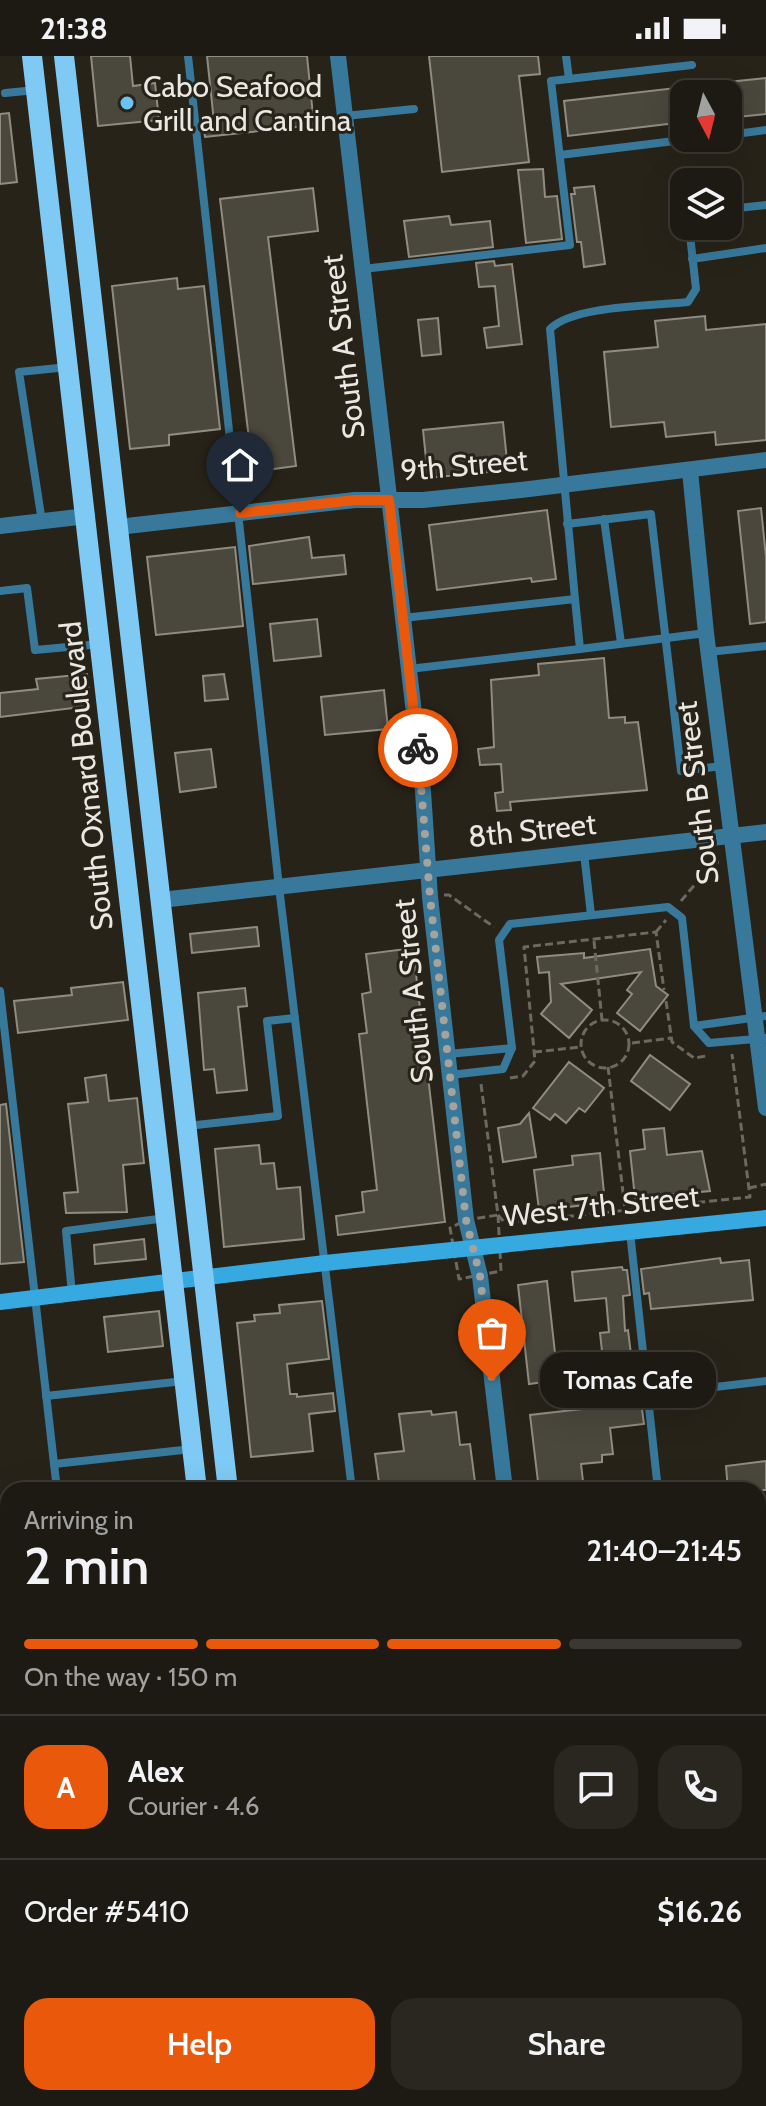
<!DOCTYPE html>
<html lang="en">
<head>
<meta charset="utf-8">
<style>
	body { margin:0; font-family:Cabin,sans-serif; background:#2a2721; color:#f1f3f6; height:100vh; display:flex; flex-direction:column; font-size:30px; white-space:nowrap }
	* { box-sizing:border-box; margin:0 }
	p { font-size:26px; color:#a0a1a0 }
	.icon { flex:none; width:44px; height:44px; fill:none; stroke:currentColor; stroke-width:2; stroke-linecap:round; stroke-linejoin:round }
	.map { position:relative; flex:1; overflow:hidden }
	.drawer { position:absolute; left:0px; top:1426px; width:766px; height:624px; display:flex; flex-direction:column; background:#1d1a13; border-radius:24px 24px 0 0; box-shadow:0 8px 32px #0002,0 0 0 2px #3b3833 }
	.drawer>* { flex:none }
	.needle { width:52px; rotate:173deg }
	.controls { position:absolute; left:670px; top:24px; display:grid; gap:16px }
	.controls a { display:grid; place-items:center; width:72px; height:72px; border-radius:16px; background:#1d1a13; box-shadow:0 8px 32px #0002,0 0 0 2px #3b3833; font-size:40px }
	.pin { position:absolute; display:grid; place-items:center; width:68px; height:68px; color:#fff; margin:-82px -34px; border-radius:50% 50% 50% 0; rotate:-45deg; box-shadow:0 0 8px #0007 }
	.pin .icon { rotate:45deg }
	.courier { position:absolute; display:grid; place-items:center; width:80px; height:80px; margin:-40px; border:6px solid #ea580c; border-radius:50%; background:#fff; color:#222; box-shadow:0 2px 10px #0007 }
	.bubble { position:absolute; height:56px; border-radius:24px; background:#1d1a13; box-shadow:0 8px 32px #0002,0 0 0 2px #3b3833; font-size:26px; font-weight:600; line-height:56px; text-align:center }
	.overview em { font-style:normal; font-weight:600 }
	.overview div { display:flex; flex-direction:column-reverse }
	.overview { display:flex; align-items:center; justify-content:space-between; height:136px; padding:0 24px }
	h1 { font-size:52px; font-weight:600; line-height:60px }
	.bar { display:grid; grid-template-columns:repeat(4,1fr); gap:12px 8px; align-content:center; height:96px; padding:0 24px }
	.bar i { height:10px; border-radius:6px; background:#3b3833 }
	.bar .current { background:#ea580c }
	.bar p { grid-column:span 4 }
	.line { display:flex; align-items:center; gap:20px; padding:0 24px; border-top:2px solid #3b3833 }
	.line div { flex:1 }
	.round { display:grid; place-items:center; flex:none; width:84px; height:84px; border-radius:24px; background:#2a2721 }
	.action { display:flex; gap:16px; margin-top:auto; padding:16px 24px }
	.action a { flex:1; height:92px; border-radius:24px; background:#ea580c; color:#fff; font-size:32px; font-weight:600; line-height:92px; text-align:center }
	.action a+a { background:#2a2721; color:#f1f3f6 }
	.status { display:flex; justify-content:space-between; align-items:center; height:56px; padding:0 40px; background:#1d1a13; direction:ltr }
	.status svg { height:22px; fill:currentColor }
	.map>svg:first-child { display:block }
</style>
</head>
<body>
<div class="status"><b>21:38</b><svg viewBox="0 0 49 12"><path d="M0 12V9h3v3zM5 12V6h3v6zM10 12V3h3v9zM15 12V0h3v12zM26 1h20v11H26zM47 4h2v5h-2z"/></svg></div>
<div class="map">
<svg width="766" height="2050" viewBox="0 0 766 2050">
	<rect width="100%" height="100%" fill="#272319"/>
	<!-- building -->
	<g fill="#4a473c" stroke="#908c80" stroke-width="2">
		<path d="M91 0H130L133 30 155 27 159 64 98 70Z"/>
		<path d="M207 0H307L314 69 205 81 203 67 214 66Z"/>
		<path d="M429 0H538L540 18 519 20 529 106 442 116Z"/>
		<path d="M766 22V58L728 62V26Z"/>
		<path d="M684 31V66L568 80 564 45Z"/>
		<path d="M9 57 17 126 0 128V58Z"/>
		<path d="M543 113 545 141 557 140 562 183 526 187 518 114Z"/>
		<path d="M594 130 605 208 584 211 581 186H577L571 138H575L574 132Z"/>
		<path d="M313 132 318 175 268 181 296 410 253 416 220 143Z"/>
		<path d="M449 160 451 169 490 165 493 191 409 201 404 165Z"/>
		<path d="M494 205 495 210 512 208 522 288 487 292 484 272 499 270 495 230 479 231 476 207Z"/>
		<path d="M177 222 178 233 204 230 220 373 169 379V389L130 393 112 230Z"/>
		<path d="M705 260 706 274 766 268V384L716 389 715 376 666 381 664 366 611 371 604 296 658 291 655 265Z"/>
		<path d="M438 262 441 298 422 300 418 264Z"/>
		<path d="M503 366 508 414 428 422 423 374Z"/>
		<path d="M761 452 766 501V566L750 568 738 455Z"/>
		<path d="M547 454 556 523 532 526 531 522 437 534 429 469Z"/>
		<path d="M309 481 312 502 344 499 346 518 253 528 249 490Z"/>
		<path d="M235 491 243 570 156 579 147 501Z"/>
		<path d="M317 563 321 600 274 605 270 568Z"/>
		<path d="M604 602 609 662 625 661V667L638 666 647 734 510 746 511 754 497 755 495 737 503 736 501 708 480 709 478 693 494 691 491 624 539 619 538 608Z"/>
		<path d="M87 618 90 650 0 661V637L38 633 36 623Z"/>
		<path d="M224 618 228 643 205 645 203 620Z"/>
		<path d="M384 634 388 673 325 679 321 641Z"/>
		<path d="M211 693 216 731 180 736 175 697Z"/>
		<path d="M257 871 259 890 192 897 190 878Z"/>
		<path d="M413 892 445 1166 338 1179 336 1160 364 1156 362 1136 377 1134 359 978 367 977 362 938 371 936 366 898Z"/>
		<path d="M650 893 656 930 668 939 640 975 617 957 632 938 627 934 641 916 561 928 592 954 569 982 541 958 551 946 549 916 539 917 537 901 584 897V902Z"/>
		<path d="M123 926 128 964 18 977 14 945 72 939 71 932Z"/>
		<path d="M245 932 247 950 238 951 247 1034 217 1037 214 1013 204 1014 198 937Z"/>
		<path d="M650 999 690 1028 670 1054 631 1025Z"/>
		<path d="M569 1006 604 1032 585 1056 579 1052 566 1067 555 1058 550 1064 533 1052Z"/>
		<path d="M106 1019 109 1045 137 1042 144 1107 123 1109 127 1156 66 1157 64 1137 78 1136 68 1048 88 1046 85 1022Z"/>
		<path d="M6 1048 24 1206 0 1208V1049Z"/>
		<path d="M529 1057 536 1101 503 1106 498 1072 520 1068Z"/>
		<path d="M664 1072 667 1099 702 1095 710 1135 635 1142 630 1095 645 1093 643 1074Z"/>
		<path d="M259 1089 261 1108 274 1107 277 1133 300 1131 304 1183 224 1191 215 1093Z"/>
		<path d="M600 1097 605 1147 539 1154 534 1114 573 1109 572 1100Z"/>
		<path d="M144 1183 146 1203 95 1208 94 1189Z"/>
		<path d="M720 1202 721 1207 749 1204 753 1244 651 1253 649 1237 644 1238 641 1213Z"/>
		<path d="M622 1211 623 1214H627L630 1239 623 1240 625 1275 628 1274 637 1347 641 1346 644 1368 610 1372 613 1398 602 1399V1406L581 1408 584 1434H539L530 1359 608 1350 600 1277 609 1276 606 1242 575 1245 572 1216Z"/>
		<path d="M547 1225 558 1324 529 1328 518 1229Z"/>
		<path d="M322 1245 329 1303 287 1308 290 1338H297V1341L333 1337 335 1355 309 1358 313 1395 251 1401 237 1267 255 1265 254 1259 280 1257 279 1249Z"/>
		<path d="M159 1255 163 1290 108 1296 104 1261Z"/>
		<path d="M431 1355 432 1359 456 1356 460 1389 470 1388 475 1426 380 1434 375 1398 404 1395 399 1358Z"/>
		<path d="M766 1405V1434H728L726 1410Z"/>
	</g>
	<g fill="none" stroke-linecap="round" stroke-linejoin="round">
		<!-- path -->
		<g stroke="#6c6960" stroke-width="3" stroke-dasharray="8 4" stroke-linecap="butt">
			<path d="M444 839H449L494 871"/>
			<path d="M681 845 714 806H719"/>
			<path d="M656 876 666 864"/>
			<path d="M594 885 602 964"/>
			<path d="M666 945 672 986 694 1002 706 1000"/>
			<circle cx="605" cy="988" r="24"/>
			<path d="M632 987 671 982"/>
			<path d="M534 996 581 991"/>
			<path d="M608 1011 625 1153"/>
			<path d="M510 1022 523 1020 535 1005 524 891 656 876 664 934"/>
			<path d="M481 1028 498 1159 505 1167 750 1141 732 998"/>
			<path d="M749 1132 766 1128"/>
			<path d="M498 1159 501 1215 459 1223 450 1172 466 1164Z"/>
		</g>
		<!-- lane -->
		<g stroke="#38799b" stroke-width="8">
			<path d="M188 0 279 831 352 1434"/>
			<path d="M566 0 569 23"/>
			<path d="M5 37 36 34"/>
			<path d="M345 60 414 53"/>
			<path d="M728 79 766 74"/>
			<path d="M560 99 699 82"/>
			<path d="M728 153 766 149"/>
			<path d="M692 203 766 192"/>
			<path d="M363 213 570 189 551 25 692 9"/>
			<path d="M604 463 621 587"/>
			<path d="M42 466 19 316 68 311"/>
			<path d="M567 468 651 458 681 715 722 710"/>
			<path d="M0 535 27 532 35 594 101 588"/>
			<path d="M575 543 550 273C573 249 655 250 688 246L696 233 689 170"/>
			<path d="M403 562 575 543 580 593 409 613"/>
			<path d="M580 593 706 577"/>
			<path d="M708 596 766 590"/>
			<path d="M584 797 591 859"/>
			<path d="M0 935 57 1434"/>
			<path d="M694 970 766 960"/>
			<path d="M448 998 512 992"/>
			<path d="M450 1019 503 1013 512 992 499 884 510 868 668 851 682 862 694 970 709 987 766 982"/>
			<path d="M187 1070 278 1060 267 965 295 962"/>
			<path d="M630 1176 658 1434"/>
			<path d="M72 1238 66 1175 166 1162"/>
			<path d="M647 1339 766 1325"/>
			<path d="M46 1340 184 1325"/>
			<path d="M54 1408 192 1393"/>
			<path d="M758 1788H766"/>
			<path d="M0 1897 8 1896"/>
			<path d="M420 2042 421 2050"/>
		</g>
		<!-- street -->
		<g stroke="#38799b" stroke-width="16">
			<path d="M338 0 423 735 430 841 466 1164 480 1220 505 1434"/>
			<path d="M690 415 706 577 766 1052"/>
			<path d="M0 470 87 460"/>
			<path d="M118 471 355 444H423L521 434 766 404"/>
			<path d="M161 844 766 776"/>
			<path d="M758 1544 766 1543"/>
			<path d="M0 1627H8"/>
			<path d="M574 2042 575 2050"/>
		</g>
		<!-- secondary -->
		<g stroke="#36a9e0" stroke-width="16">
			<path d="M0 1246 325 1207 766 1162"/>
			<path d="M758 1927 766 1926"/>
			<path d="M0 2010 8 2009"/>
		</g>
		<!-- primary -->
		<g stroke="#7ecaf4" stroke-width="20">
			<path d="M32 0 197 1434"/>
			<path d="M64 0 228 1434"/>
			<path d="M267 2042 268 2050"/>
			<path d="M297 2042 298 2050"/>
		</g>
	</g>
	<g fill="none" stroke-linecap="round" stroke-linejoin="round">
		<!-- done -->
		<path stroke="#a6a39c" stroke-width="8" stroke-dasharray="0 14.4" d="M418 692 430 841 466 1164 480 1220 492 1325"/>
		<!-- route -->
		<path stroke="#ea580c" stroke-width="10" d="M240 457 355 444H389L418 692"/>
	</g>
	<!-- markers -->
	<circle fill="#6bc3f2" stroke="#272319" stroke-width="3" cx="127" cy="47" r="8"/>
	<g text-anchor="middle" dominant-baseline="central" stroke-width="6" stroke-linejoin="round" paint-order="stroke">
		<!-- poi labels -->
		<g font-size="30" fill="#eae8e2" stroke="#272319" text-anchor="start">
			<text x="143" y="30">Cabo Seafood<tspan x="143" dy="34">Grill and Cantina</tspan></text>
		</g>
		<!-- street labels -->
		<g font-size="30" fill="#eae8e2" stroke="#272319">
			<text transform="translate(343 291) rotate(-97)">South A Street</text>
			<text transform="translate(464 409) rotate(-5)">9th Street</text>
			<text transform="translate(86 720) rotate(-96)">South Oxnard Boulevard</text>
			<text transform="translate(697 737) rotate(-97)">South B Street</text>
			<text transform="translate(532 774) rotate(-6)">8th Street</text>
			<text transform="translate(413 935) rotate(-96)">South A Street</text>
			<text transform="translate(601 1150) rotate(-6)">West 7th Street</text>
		</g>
	</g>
</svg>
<div class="controls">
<a><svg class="needle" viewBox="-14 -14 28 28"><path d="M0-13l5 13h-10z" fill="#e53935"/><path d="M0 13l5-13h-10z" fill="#a0a1a0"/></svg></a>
<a><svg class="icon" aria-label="layers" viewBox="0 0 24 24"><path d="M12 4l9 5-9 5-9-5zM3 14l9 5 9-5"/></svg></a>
</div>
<div class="pin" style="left:492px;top:1325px;background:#ea580c"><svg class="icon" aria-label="bag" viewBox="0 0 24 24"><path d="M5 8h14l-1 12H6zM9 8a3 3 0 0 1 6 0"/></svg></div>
<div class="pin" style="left:240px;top:457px;background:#1f2937"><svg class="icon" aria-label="home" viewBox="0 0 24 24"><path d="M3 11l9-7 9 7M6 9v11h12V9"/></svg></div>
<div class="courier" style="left:418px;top:692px"><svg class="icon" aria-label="bike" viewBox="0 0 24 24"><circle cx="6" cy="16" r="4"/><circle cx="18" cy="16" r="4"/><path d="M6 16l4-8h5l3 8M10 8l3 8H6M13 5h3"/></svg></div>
<div class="bubble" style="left:540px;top:1296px;width:176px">Tomas Cafe</div>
<section class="drawer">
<div class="overview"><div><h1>2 min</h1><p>Arriving in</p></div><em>21:40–21:45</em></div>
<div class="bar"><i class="current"></i><i class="current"></i><i class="current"></i><i></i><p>On the way · 150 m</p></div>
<div class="line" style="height:144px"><b class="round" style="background:#ea580c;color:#fff">A</b><div><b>Alex</b><p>Courier · 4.6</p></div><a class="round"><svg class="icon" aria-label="chat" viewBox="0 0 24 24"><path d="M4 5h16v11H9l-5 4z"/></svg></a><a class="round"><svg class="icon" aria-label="phone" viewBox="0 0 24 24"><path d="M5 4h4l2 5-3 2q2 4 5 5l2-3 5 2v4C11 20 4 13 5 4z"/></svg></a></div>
<div class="line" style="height:104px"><div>Order #5410</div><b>$16.26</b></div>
<div class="action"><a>Help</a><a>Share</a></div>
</section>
</div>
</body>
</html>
